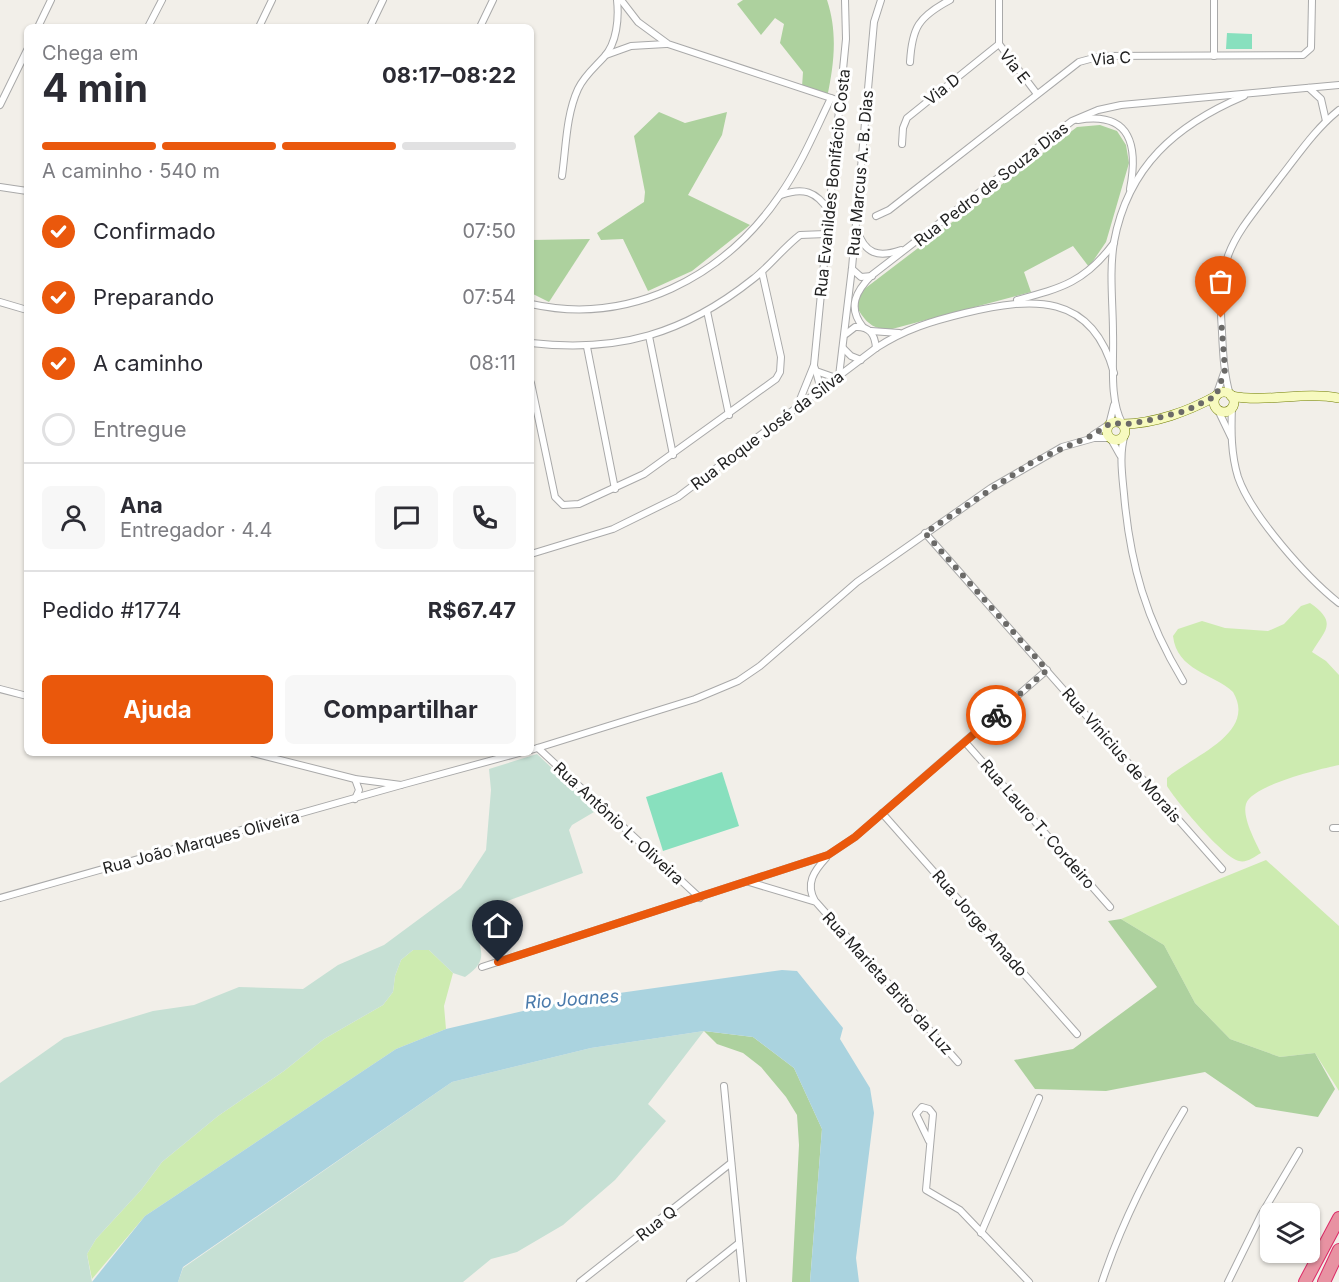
<!DOCTYPE html>
<html lang="pt">
<head>
<meta charset="utf-8">
<style>
	body { margin:0; font-family:Inter,sans-serif; background:#f7f7f7; color:#2b2b33; height:100vh; display:flex; flex-direction:column; font-size:22px; white-space:nowrap }
	* { box-sizing:border-box; margin:0 }
	p { font-size:20px; color:#7c7c81 }
	.icon { flex:none; width:33px; height:33px; fill:none; stroke:currentColor; stroke-width:2; stroke-linecap:round; stroke-linejoin:round }
	.map { position:relative; flex:1; overflow:hidden }
	.panel { position:absolute; left:24px; top:24px; width:510px; height:732px; display:flex; flex-direction:column; background:#fff; border-radius:9px; box-shadow:0 2px 4px #0004 }
	.panel>* { flex:none }
	.buttons { position:absolute; left:1260px; top:1203px; display:grid; gap:12px }
	.buttons a { display:grid; place-items:center; width:60px; height:60px; border-radius:9px; background:#fff; box-shadow:0 2px 4px #0004; font-size:30px }
	.pin { position:absolute; display:grid; place-items:center; width:51px; height:51px; color:#fff; margin:-62px -26px; border-radius:50% 50% 50% 0; rotate:-45deg; box-shadow:0 0 6px #0007 }
	.pin .icon { rotate:45deg }
	.courier { position:absolute; display:grid; place-items:center; width:60px; height:60px; margin:-30px; border:4px solid #ea580c; border-radius:50%; background:#fff; color:#222; box-shadow:0 2px 8px #0007 }
	.head em { font-style:normal; font-weight:700 }
	.head div { display:flex; flex-direction:column-reverse }
	.head { display:flex; align-items:center; justify-content:space-between; height:102px; padding:0 18px }
	h1 { font-size:39px; font-weight:700; line-height:45px }
	.bar { display:grid; grid-template-columns:repeat(4,1fr); gap:9px 6px; align-content:center; height:72px; padding:0 18px }
	.bar i { height:8px; border-radius:4px; background:#e1e1e2 }
	.bar .current { background:#ea580c }
	.bar p { grid-column:span 4 }
	.line { display:flex; align-items:center; gap:15px; padding:0 18px; border-top:2px solid #e1e1e2 }
	.line div { flex:1 }
	.round { display:grid; place-items:center; flex:none; width:63px; height:63px; border-radius:9px; background:#f7f7f7 }
	ol { padding:0 18px; list-style:none }
	li { display:flex; align-items:center; gap:18px; height:66px }
	li p { margin-inline-start:auto }
	li .icon { padding:6px; border-radius:50%; background:#ea580c; color:#fff; stroke-width:4 }
	li:last-child { color:#7c7c81 }
	li i { width:33px; height:33px; border:3px solid #e1e1e2; border-radius:50% }
	.button { display:flex; gap:12px; margin-top:auto; padding:12px 18px }
	.button a { flex:1; height:69px; border-radius:9px; background:#ea580c; color:#fff; font-size:24px; font-weight:700; line-height:69px; text-align:center }
	.button a+a { background:#f7f7f7; color:#2b2b33 }
	.map>svg:first-child { display:block }
</style>
</head>
<body>
<div class="map">
<svg width="1339" height="1282" viewBox="0 0 1339 1282">
	<rect width="100%" height="100%" fill="#f2efe9"/>
	<!-- grass -->
	<g fill="#cdebb0">
		<path d="M1310 603C1339 623 1324 631 1312 652L1326 661 1339 675V765C1320 769 1252 785 1246 804 1242 817 1255 841 1261 853 1254 857 1247 863 1239 861 1224 858 1175 800 1167 786V778C1190 757 1258 734 1233 692 1213 673 1177 671 1173 636L1178 629 1202 621 1225 628 1268 631 1284 624 1301 606Z"/>
		<path d="M1266 860 1339 926V1091L1315 1053 1280 1057 1230 1039 1195 1003 1164 945 1121 919Z"/>
		<path d="M413 950H429L453 973 444 1006 446 1029 396 1049 145 1216 92 1279 87 1254 96 1239 141 1190 162 1162 218 1116 284 1071 324 1039 383 1005 393 992 395 976 401 960Z"/>
	</g>
	<!-- forest -->
	<g fill="#add19e">
		<path d="M743 0H827C838 33 834 64 827 98L802 87 803 72 780 43 784 24 775 18 761 35 737 4Z"/>
		<path d="M659 112 685 123 727 112 722 135 688 195 750 225 692 271 648 291 623 239 601 240 597 233 644 202 645 192 634 136Z"/>
		<path d="M1100 125 1117 131 1126 145 1129 163 1106 242 1089 267 1073 246 1024 272 1031 292 892 329C873 331 864 321 856 305L863 290 1077 127Z"/>
		<path d="M590 239 549 302 531 293V240Z"/>
		<path d="M1121 919 1164 945 1195 1003 1230 1039 1280 1057 1315 1053 1335 1089 1318 1117 1256 1107 1205 1072 1106 1091 1035 1089 1014 1060 1073 1049 1157 987 1108 921Z"/>
		<path d="M704 1031 753 1037 794 1068 822 1129 810 1282H792L799 1145 797 1115 786 1097 761 1067 743 1053 717 1044Z"/>
	</g>
	<!-- wetland -->
	<g fill="#c6e0d4">
		<path d="M537 754 594 808V812L572 825 569 830 583 873 483 910 475 924C479 950 491 959 465 977L453 973 429 950H413L401 960 395 976 393 992 383 1005 324 1039 284 1071 218 1116 162 1162 141 1190 96 1239 87 1254 92 1282H0V1083L64 1038 153 1011 194 1005 239 987 303 989 338 965 384 945 461 888 486 850 491 790 489 769Z"/>
		<path d="M704 1031 648 1104 666 1121 615 1180 563 1225 517 1252 491 1259 463 1282H178L183 1268 452 1082 591 1048Z"/>
	</g>
	<!-- pitch -->
	<g fill="#88e0be">
		<path d="M1227 33 1252 34V49H1226Z"/>
		<path d="M722 772 739 826 663 851 646 797Z"/>
	</g>
	<!-- water -->
	<path fill="#aad3df" d="M782 970 797 971 843 1028 840 1039 870 1088 874 1113 856 1258 859 1282H810L822 1129 794 1068 753 1037 704 1031 591 1048 452 1082 183 1267 178 1282H92L145 1216 396 1049 446 1029 570 1000Z"/>
	<g fill="none" stroke-linecap="round" stroke-linejoin="round">
		<defs>
			<g id="street">
				<path d="M621 0 638 22 668 44 831 98"/>
				<path d="M999 0V44L1037 94"/>
				<path d="M1214 0V56"/>
				<path d="M38 27 51 0"/>
				<path d="M148 27 162 0"/>
				<path d="M259 27 272 0"/>
				<path d="M370 27 383 0"/>
				<path d="M480 27 493 0"/>
				<path d="M606 55 631 46 666 44"/>
				<path d="M910 62C912 28 918 17 950 0"/>
				<path d="M1309 88 1321 99 1326 121"/>
				<path d="M0 105 27 50"/>
				<path d="M1078 120C1132 111 1138 147 1130 189"/>
				<path d="M902 144 903 128 907 118 999 44"/>
				<path d="M562 176C566 148 566 115 578 89 584 76 594 68 604 57 617 43 619 18 617 0"/>
				<path d="M0 187 27 191"/>
				<path d="M781 195C803 187 816 191 829 211"/>
				<path d="M876 216 889 210 1079 62 1101 56 1303 55 1311 48 1312 0"/>
				<path d="M857 230C865 254 878 258 901 250"/>
				<path d="M852 269 861 277 872 276"/>
				<path d="M1017 300C1062 288 1085 282 1114 243"/>
				<path d="M0 302 27 310"/>
				<path d="M531 304C630 326 724 277 780 195 801 165 815 131 831 98L840 101"/>
				<path d="M707 311 729 415"/>
				<path d="M863 327C847 307 856 291 872 275L1072 121 1098 110 1121 105 1339 85"/>
				<path d="M871 331 899 333"/>
				<path d="M846 334 855 327C870 326 875 335 876 348"/>
				<path d="M649 336 673 455"/>
				<path d="M531 343C618 353 684 334 753 279 770 266 783 248 800 235L826 234"/>
				<path d="M587 347 615 489"/>
				<path d="M843 348 851 356 861 360"/>
				<path d="M814 366 816 371 836 378"/>
				<path d="M816 371 821 390"/>
				<path d="M839 376 852 268 874 22 881 0"/>
				<path d="M531 383 555 497 563 505 579 504 644 474 776 379 780 372 781 357 762 272"/>
				<path d="M1230 395C1224 375 1223 353 1222 332 1216 252 1233 240 1279 179 1298 155 1315 129 1339 110"/>
				<path d="M1216 396 1224 373"/>
				<path d="M797 407 814 365 846 39 845 0"/>
				<path d="M1232 407C1231 431 1231 454 1238 477 1251 515 1307 578 1339 603"/>
				<path d="M1218 410 1231 437"/>
				<path d="M1122 423C1109 398 1114 362 1113 333 1113 304 1109 272 1114 242 1128 166 1176 125 1244 96"/>
				<path d="M1109 425 1114 405"/>
				<path d="M1125 434C1119 453 1122 474 1124 494 1130 564 1146 620 1183 681"/>
				<path d="M1093 435 1108 425"/>
				<path d="M1111 439 1120 455"/>
				<path d="M925 533 1222 869"/>
				<path d="M531 554 613 529 678 497 876 348C905 329 932 321 965 313 1032 297 1092 292 1114 373"/>
				<path d="M0 689 27 696"/>
				<path d="M965 742 1110 907"/>
				<path d="M538 748 700 898"/>
				<path d="M531 750 695 699 738 681 760 666 857 582 991 488 1062 447 1094 438H1110"/>
				<path d="M253 753 355 779 401 785 519 753"/>
				<path d="M355 799 359 790 355 779"/>
				<path d="M882 813 1077 1034"/>
				<path d="M1333 828H1339"/>
				<path d="M749 882 816 902 958 1062"/>
				<path d="M0 898 401 785"/>
				<path d="M815 901C805 884 814 871 826 858"/>
				<path d="M482 967 828 855 855 837 1047 670"/>
				<path d="M724 1086 743 1282"/>
				<path d="M929 1141 916 1114 922 1107 929 1109 933 1114 926 1190 960 1210 1029 1282"/>
				<path d="M981 1233 1039 1098"/>
				<path d="M580 1282 731 1163"/>
				<path d="M690 1282 739 1243"/>
				<path d="M1102 1282C1122 1221 1151 1165 1184 1110"/>
				<path d="M1228 1282 1261 1215 1299 1151"/>
			</g>
			<g id="secondary">
				<circle cx="1224" cy="402" r="10"/>
				<path d="M1231 396C1267 403 1303 391 1339 398"/>
				<circle cx="1116" cy="431" r="9"/>
				<path d="M1123 424C1154 424 1189 411 1216 396"/>
			</g>
			<g id="highway">
				<path d="M1305 1282 1339 1218"/>
				<path d="M1324 1282 1339 1250"/>
			</g>
		</defs>
		<!-- street casing -->
		<use href="#street" stroke="#a9a9a9" stroke-width="8"/>
		<!-- secondary casing -->
		<use href="#secondary" stroke="#707d05" stroke-width="10"/>
		<!-- highway casing -->
		<use href="#highway" stroke="#dc2a67" stroke-width="14"/>
		<!-- street -->
		<use href="#street" stroke="#fff" stroke-width="6"/>
		<!-- secondary -->
		<use href="#secondary" stroke="#f7fabf" stroke-width="9"/>
		<!-- highway -->
		<use href="#highway" stroke="#e892a2" stroke-width="12"/>
	</g>
	<g fill="none" stroke-linecap="round" stroke-linejoin="round">
		<!-- done -->
		<path stroke="#6b6a68" stroke-width="6" stroke-dasharray="0 10.8" d="M996 715 1047 670 925 533 1034 461 1093 435 1111 423 1128 424 1150 420 1185 411 1216 396 1225 370 1221 318"/>
		<!-- route -->
		<path stroke="#ea580c" stroke-width="8" d="M498 962 828 855 855 837 996 715"/>
	</g>
	<g text-anchor="middle" dominant-baseline="central" stroke-width="6" stroke-linejoin="round" paint-order="stroke">
		<!-- street labels -->
		<g font-size="16" fill="#222" stroke="#fff">
			<text transform="translate(1111 58) rotate(-4)">Via C</text>
			<text transform="translate(1015 66) rotate(52)">Via E</text>
			<text transform="translate(942 89) rotate(-38)">Via D</text>
			<text transform="translate(860 173) rotate(-85)">Rua Marcus A. B. Dias</text>
			<text transform="translate(832 183) rotate(-84)">Rua Evanildes Bonifácio Costa</text>
			<text transform="translate(991 184) rotate(-38)">Rua Pedro de Souza Dias</text>
			<text transform="translate(767 430) rotate(-37)">Rua Roque José da Silva</text>
			<text transform="translate(1122 755) rotate(49)">Rua Vinicius de Morais</text>
			<text transform="translate(619 823) rotate(43)">Rua Antônio L. Oliveira</text>
			<text transform="translate(1038 824) rotate(49)">Rua Lauro T. Cordeiro</text>
			<text transform="translate(201 842) rotate(-15)">Rua João Marques Oliveira</text>
			<text transform="translate(980 923) rotate(49)">Rua Jorge Amado</text>
			<text transform="translate(888 983) rotate(48)">Rua Marieta Brito da Luz</text>
			<text transform="translate(656 1223) rotate(-38)">Rua Q</text>
		</g>
		<!-- water labels -->
		<g font-size="18" font-style="italic" fill="#4a7aab" stroke="#fff">
			<text transform="translate(572 999) rotate(-4)">Rio Joanes</text>
		</g>
	</g>
</svg>
<div class="buttons">
<a><svg class="icon" aria-label="layers" viewBox="0 0 24 24"><path d="M12 4l9 5-9 5-9-5zM3 14l9 5 9-5"/></svg></a>
</div>
<div class="pin" style="left:1221px;top:318px;background:#ea580c"><svg class="icon" aria-label="bag" viewBox="0 0 24 24"><path d="M5 8h14l-1 12H6zM9 8a3 3 0 0 1 6 0"/></svg></div>
<div class="pin" style="left:498px;top:962px;background:#1f2937"><svg class="icon" aria-label="home" viewBox="0 0 24 24"><path d="M3 11l9-7 9 7M6 9v11h12V9"/></svg></div>
<div class="courier" style="left:996px;top:715px"><svg class="icon" aria-label="bike" viewBox="0 0 24 24"><circle cx="6" cy="16" r="4"/><circle cx="18" cy="16" r="4"/><path d="M6 16l4-8h5l3 8M10 8l3 8H6M13 5h3"/></svg></div>
<section class="panel">
<div class="head"><div><h1>4 min</h1><p>Chega em</p></div><em>08:17–08:22</em></div>
<div class="bar"><i class="current"></i><i class="current"></i><i class="current"></i><i></i><p>A caminho · 540 m</p></div>
<ol>
<li><svg class="icon" aria-label="check" viewBox="0 0 24 24"><path d="M5 12l5 5 9-10"/></svg>Confirmado<p>07:50</p></li>
<li><svg class="icon" aria-label="check" viewBox="0 0 24 24"><path d="M5 12l5 5 9-10"/></svg>Preparando<p>07:54</p></li>
<li><svg class="icon" aria-label="check" viewBox="0 0 24 24"><path d="M5 12l5 5 9-10"/></svg>A caminho<p>08:11</p></li>
<li><i></i>Entregue</li>
</ol>
<div class="line" style="height:108px"><a class="round"><svg class="icon" aria-label="person" viewBox="0 0 24 24"><circle cx="12" cy="8" r="4"/><path d="M4 21q1-7 8-7t8 7"/></svg></a><div><b>Ana</b><p>Entregador · 4.4</p></div><a class="round"><svg class="icon" aria-label="chat" viewBox="0 0 24 24"><path d="M4 5h16v11H9l-5 4z"/></svg></a><a class="round"><svg class="icon" aria-label="phone" viewBox="0 0 24 24"><path d="M5 4h4l2 5-3 2q2 4 5 5l2-3 5 2v4C11 20 4 13 5 4z"/></svg></a></div>
<div class="line" style="height:78px"><div>Pedido #1774</div><b>R$67.47</b></div>
<div class="button"><a>Ajuda</a><a>Compartilhar</a></div>
</section>
</div>
</body>
</html>
